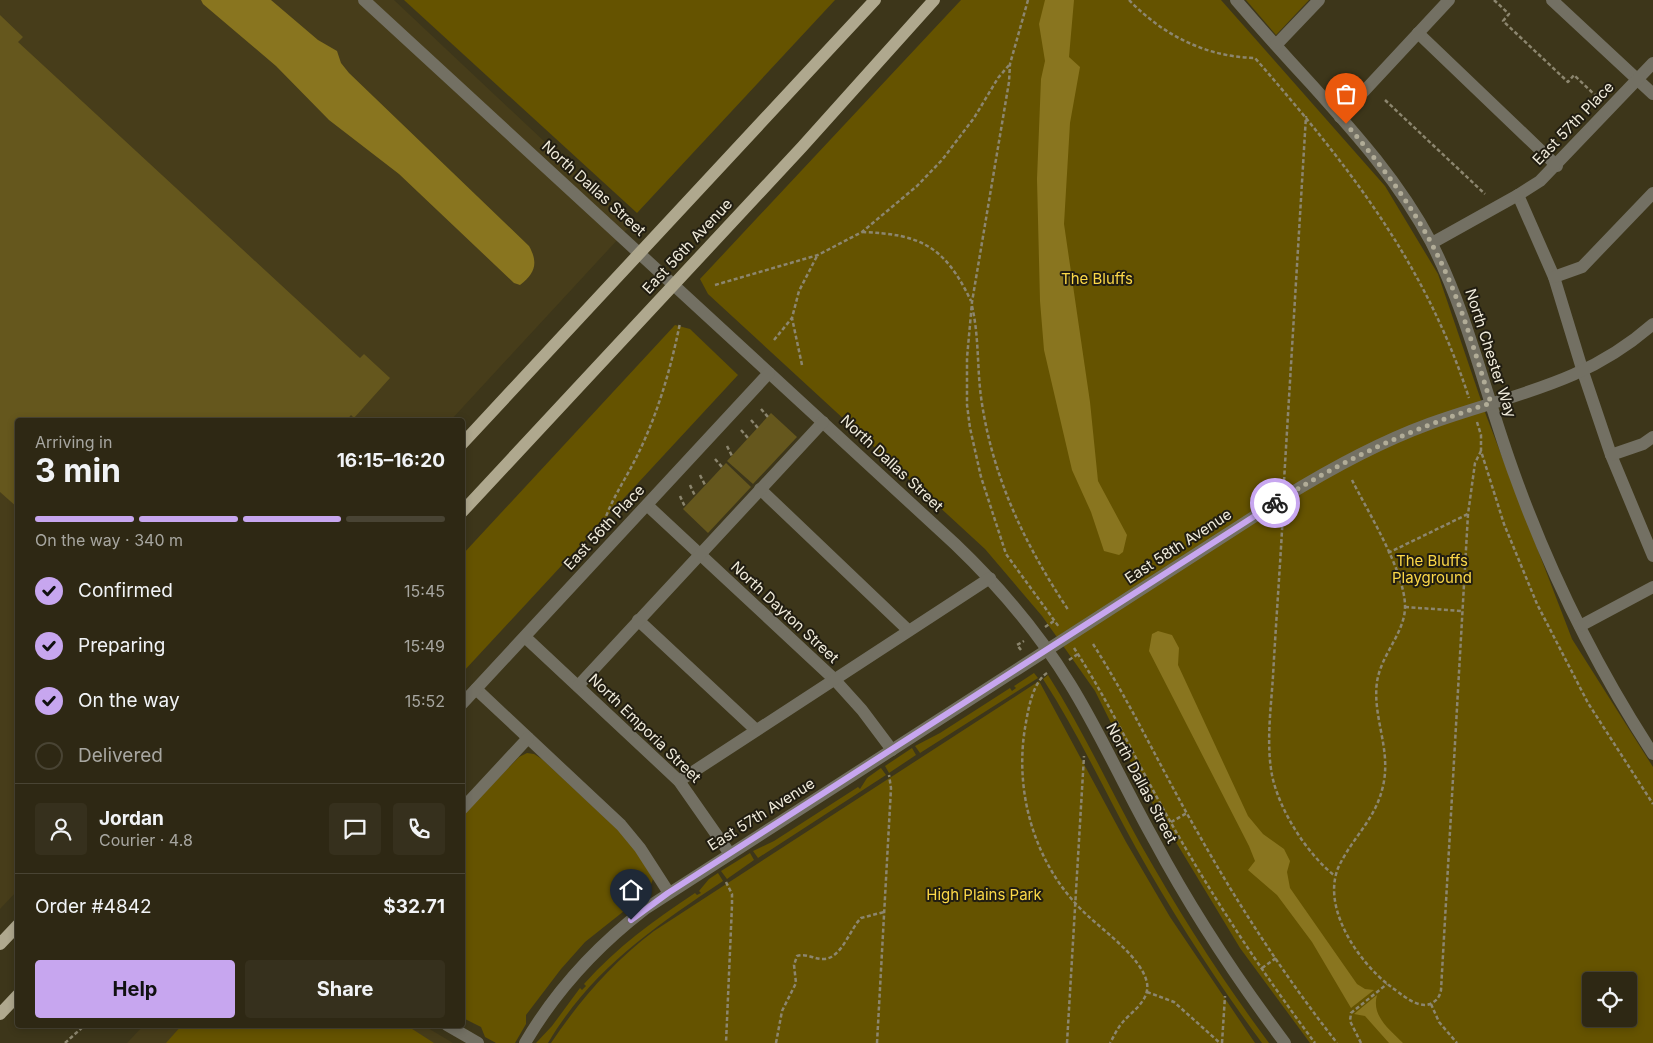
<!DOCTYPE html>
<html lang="en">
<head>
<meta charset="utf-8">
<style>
	body { margin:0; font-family:Inter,sans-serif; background:#36301d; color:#f1f3f6; height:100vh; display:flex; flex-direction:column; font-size:19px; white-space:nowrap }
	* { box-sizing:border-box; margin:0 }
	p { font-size:16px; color:#a7a6a0 }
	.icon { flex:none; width:28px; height:28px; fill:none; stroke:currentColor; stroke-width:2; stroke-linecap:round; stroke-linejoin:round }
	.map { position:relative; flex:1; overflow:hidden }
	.panel { position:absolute; left:15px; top:418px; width:450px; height:610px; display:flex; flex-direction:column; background:#2e2814; border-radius:5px; box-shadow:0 2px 8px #0003,0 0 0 1px #494434 }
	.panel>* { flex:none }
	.controls { position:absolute; left:1582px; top:972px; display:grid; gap:10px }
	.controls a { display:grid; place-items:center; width:55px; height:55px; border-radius:5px; background:#2e2814; box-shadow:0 2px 8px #0003,0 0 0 1px #494434; font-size:25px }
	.pin { position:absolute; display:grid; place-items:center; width:42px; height:42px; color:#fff; margin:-51px -21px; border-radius:50% 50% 50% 0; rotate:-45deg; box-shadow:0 0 5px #0007 }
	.pin .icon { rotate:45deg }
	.courier { position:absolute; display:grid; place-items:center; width:50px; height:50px; margin:-25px; border:4px solid #c7a6ef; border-radius:50%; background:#fff; color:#222; box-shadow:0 1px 6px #0007 }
	.head em { font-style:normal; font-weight:700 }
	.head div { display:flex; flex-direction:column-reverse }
	.head { display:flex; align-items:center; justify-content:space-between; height:85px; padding:0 20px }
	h1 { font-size:32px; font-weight:700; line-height:38px }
	.bar { display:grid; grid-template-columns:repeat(4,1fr); gap:8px 5px; align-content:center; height:60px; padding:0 20px }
	.bar i { height:6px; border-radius:4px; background:#494434 }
	.bar .selected { background:#c7a6ef }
	.bar p { grid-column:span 4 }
	.line { display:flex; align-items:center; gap:12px; padding:0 20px; border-top:1px solid #494434 }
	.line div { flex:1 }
	.round { display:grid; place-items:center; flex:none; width:52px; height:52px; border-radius:5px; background:#36301d }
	ol { padding:0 20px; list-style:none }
	li { display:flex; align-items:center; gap:15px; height:55px }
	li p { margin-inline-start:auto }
	li .icon { padding:5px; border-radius:50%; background:#c7a6ef; color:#111; stroke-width:4 }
	li:last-child { color:#a7a6a0 }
	li i { width:28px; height:28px; border:2px solid #494434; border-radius:50% }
	.action { display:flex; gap:10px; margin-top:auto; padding:10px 20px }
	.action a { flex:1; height:58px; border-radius:5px; background:#c7a6ef; color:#111; font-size:20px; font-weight:700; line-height:58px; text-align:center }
	.action a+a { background:#36301d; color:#f1f3f6 }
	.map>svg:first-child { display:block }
</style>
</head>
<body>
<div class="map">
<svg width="1653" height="1043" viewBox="0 0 1653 1043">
	<rect width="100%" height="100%" fill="#3d361a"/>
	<!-- built -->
	<g fill="#473d1a">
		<path d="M0 0H394L632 224 451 420H18V890L0 909Z"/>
		<path d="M144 1025H423L453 1043H127Z"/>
	</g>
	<!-- green -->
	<g fill="#655300" fill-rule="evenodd">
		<path d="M404 0H835L637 213Z"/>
		<path d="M961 0H1221L1385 186 1438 274 1486 415 1572 639 1653 767V1043H1310L1240 948 1145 791 1095 691 1042 616 985 549 708 294 700 279ZM1591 981H1629V1019H1591Z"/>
		<path d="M1246 0H1309L1276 35Z"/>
		<path d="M675 325 690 329 738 375 463 672V554Z"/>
		<path d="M1034 673 1038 678 920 753 915 746 940 733 1010 688 1012 691 1016 688 1014 686Z"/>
		<path d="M1048 675C1083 730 1110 789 1141 845 1180 914 1222 980 1269 1043H1262C1216 981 1174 916 1136 848 1105 792 1078 733 1043 679Z"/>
		<path d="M1039 681 1126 842 1170 917 1255 1043H551C580 1000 613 962 654 931Z"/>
		<path d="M912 748 916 755 889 773 885 766Z"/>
		<path d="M527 753 534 754 542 759 630 841 653 879 648 892 585 942 561 969 526 1015V1024L515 1043H496L485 1037 481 1027 463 1018 462 816 519 757Z"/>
		<path d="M881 768 886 775 758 858 753 851 774 841 858 787 860 789 867 778Z"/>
		<path d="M750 853 754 860 727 879 721 871Z"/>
		<path d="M718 873 723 881C653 928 592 969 548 1043H536L552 1026 580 988 582 990 586 986 584 984C617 947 654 920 695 893L697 895 701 893 699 891 709 879Z"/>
		<path d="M182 1025H406L434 1043H166Z"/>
	</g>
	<!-- water -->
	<g fill="#89751f">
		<path d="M201 0H271L318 40 337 51 341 63 349 73 529 246C538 262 536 273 520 285L514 283 399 174 329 120 276 66 203 4Z"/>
		<path d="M1045 0H1074L1069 57 1080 67 1070 123 1064 224 1090 402 1098 481 1127 535 1123 552 1119 555 1104 551 1091 512 1072 470 1044 350 1040 301 1037 179 1041 79 1045 61 1039 24Z"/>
		<path d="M1158 631 1172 635 1179 648 1178 665 1248 816 1263 834 1284 849 1290 861 1287 872 1290 888 1357 984 1365 989 1374 990 1351 1008 1312 942 1277 895 1248 870 1255 861 1249 846 1149 651 1152 634Z"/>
		<path d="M1377 995C1371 1016 1390 1030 1403 1043H1389L1365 1016 1354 1014Z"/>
	</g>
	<!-- building -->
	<g fill="#65571d">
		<path d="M0 15 23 37 18 42 360 358 364 354 390 378 354 418 351 415 347 420H18V508L0 492Z"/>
		<path d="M771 413 797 437 753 484 727 461Z"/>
		<path d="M726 463 751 487 708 533 683 509Z"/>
	</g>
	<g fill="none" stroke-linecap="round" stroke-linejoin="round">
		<!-- path -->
		<g stroke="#8c866f" stroke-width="2.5" stroke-dasharray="4 2.5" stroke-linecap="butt">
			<path d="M1028 0 1010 64 1009 82 972 302 967 358V405L970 428 981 477 1006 554 1059 627"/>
			<path d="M1129 0C1163 35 1206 57 1255 58 1347 164 1425 262 1469 398"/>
			<path d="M1494 0 1509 14 1503 21 1568 82 1574 75 1596 96"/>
			<path d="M1385 100 1485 194"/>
			<path d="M862 232C920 234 945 246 971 301"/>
			<path d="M715 285 818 255 862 232 917 186 942 160 974 118 998 78 1010 64"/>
			<path d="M972 306C979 336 977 367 981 397 992 477 1025 545 1069 611"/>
			<path d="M774 340 792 318"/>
			<path d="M802 365 792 318 799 291 817 256"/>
			<path d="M761 409 768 417"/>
			<path d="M751 420 758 428"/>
			<path d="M1477 422 1481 435V451L1504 524 1537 604 1588 703 1653 804"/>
			<path d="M741 430 748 438"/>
			<path d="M727 446 732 456"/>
			<path d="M715 459 722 467"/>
			<path d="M700 475 705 485"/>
			<path d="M1352 480C1368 512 1404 570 1405 605 1406 632 1381 654 1377 682 1372 719 1393 751 1382 790 1375 818 1354 837 1341 862 1318 903 1357 961 1390 986 1400 993 1417 1009 1430 1004 1437 1001 1440 996 1441 990L1468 514 1475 463 1481 451"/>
			<path d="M1284 481 1306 116"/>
			<path d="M690 485 695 496"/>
			<path d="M680 496 685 507"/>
			<path d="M1283 513C1280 568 1276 622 1273 676 1271 708 1266 743 1272 775 1279 810 1307 854 1335 876"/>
			<path d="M604 522C612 498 627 477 638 454 658 413 671 368 680 323"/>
			<path d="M1388 553 1468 514"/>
			<path d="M1405 607 1462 611"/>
			<path d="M1045 627 1054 621"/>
			<path d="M1093 644C1133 707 1164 775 1202 840 1242 911 1287 979 1337 1043"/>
			<path d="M1074 648C1110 703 1137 763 1170 821 1213 898 1262 972 1315 1043"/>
			<path d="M1021 650 1017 645 1024 641"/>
			<path d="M1069 660 1078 654"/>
			<path d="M1047 673C1032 683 1028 711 1025 728 1014 795 1036 868 1087 915 1105 932 1142 958 1147 983 1150 1001 1131 1012 1122 1023 1117 1029 1114 1036 1110 1043"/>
			<path d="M1171 822 1187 813"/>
			<path d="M726 882 732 894V905L726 1043"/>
			<path d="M1262 968 1276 958"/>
			<path d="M1147 992 1174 1002 1220 1043"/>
			<path d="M1431 1004 1439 1022 1457 1043"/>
			<path d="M65 1043 85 1025"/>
			<path d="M776 1043 782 1011 796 983 794 965 797 956C808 953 815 960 825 959 842 957 850 929 861 918L884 912"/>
			<path d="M877 1043 891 788 889 775"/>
			<path d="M1067 1043 1084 756"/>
			<path d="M1222 1043 1225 996"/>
			<path d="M1361 1043 1350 1021 1351 1013 1387 984"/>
		</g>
		<!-- minor -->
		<g stroke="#737063" stroke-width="12">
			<path d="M364 0 955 544C999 586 1038 632 1070 684 1101 734 1125 789 1154 840 1192 911 1237 979 1285 1043"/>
			<path d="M1236 0C1261 29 1286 57 1312 85 1356 134 1400 183 1431 242 1469 316 1486 398 1515 476 1550 573 1597 668 1653 754"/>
			<path d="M1552 0 1653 94"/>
			<path d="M1418 33 1557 166"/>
			<path d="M1276 45 1319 0"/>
			<path d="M1340 117 1449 0"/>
			<path d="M1518 195 1554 277 1583 372 1611 455 1653 556"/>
			<path d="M1432 243 1518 195 1540 181 1653 63"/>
			<path d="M1554 277 1582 267 1653 193"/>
			<path d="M1611 455 1643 444 1653 437"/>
			<path d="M760 489 908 630"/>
			<path d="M647 505 834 679 862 710 892 750"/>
			<path d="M638 620 755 729"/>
			<path d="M1580 626 1653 587"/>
			<path d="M525 637 679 781 730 854"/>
			<path d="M578 686 823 422"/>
			<path d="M476 689 621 825 640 848 669 893"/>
			<path d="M462 704 769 373"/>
			<path d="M679 781 990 578"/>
			<path d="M462 809 528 738"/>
			<path d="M447 1025 478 1043"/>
			<path d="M525 1043C556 990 597 946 645 909L1283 498C1330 469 1377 443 1429 424 1512 394 1584 385 1653 324"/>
		</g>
		<!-- major -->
		<g stroke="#afa88e" stroke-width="12">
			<path d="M462 444 875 0"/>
			<path d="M462 512 802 147 934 0"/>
			<path d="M0 944 18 925"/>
			<path d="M0 1014 18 995"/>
		</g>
	</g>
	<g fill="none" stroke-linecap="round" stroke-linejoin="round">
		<!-- done -->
		<path stroke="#b1ac97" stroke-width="5" stroke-dasharray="0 9" d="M1275 503C1343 459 1414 428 1491 403 1477 360 1465 315 1446 273 1421 217 1386 170 1346 124"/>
		<!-- route -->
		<path stroke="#c7a6ef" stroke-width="6" d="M631 920 668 893 1275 503"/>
	</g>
	<g text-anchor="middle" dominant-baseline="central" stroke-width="4" stroke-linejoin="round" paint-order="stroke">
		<!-- street labels -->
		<g font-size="15" fill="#f0ebdb" stroke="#211d11">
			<text transform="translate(1573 123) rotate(-46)">East 57th Place</text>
			<text transform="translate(594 188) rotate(42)">North Dallas Street</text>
			<text transform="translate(687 246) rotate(-47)">East 56th Avenue</text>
			<text transform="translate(1491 353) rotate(72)">North Chester Way</text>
			<text transform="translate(892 463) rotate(43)">North Dallas Street</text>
			<text transform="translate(604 527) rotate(-47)">East 56th Place</text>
			<text transform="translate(1178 546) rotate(-33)">East 58th Avenue</text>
			<text transform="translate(785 612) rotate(43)">North Dayton Street</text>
			<text transform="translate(645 728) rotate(44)">North Emporia Street</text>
			<text transform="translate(1142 783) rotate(62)">North Dallas Street</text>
			<text transform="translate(761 814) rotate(-32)">East 57th Avenue</text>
		</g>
		<!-- park labels -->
		<g font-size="15" fill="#fcd848" stroke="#211d11">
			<text x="1097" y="278">The Bluffs</text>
			<text x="1432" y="560">The Bluffs<tspan x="1432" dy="17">Playground</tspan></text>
			<text x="984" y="894">High Plains Park</text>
		</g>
	</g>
</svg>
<div class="controls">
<a><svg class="icon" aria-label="locate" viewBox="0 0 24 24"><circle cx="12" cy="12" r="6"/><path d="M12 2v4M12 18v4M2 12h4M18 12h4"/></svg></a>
</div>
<div class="pin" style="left:1346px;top:124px;background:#ea580c"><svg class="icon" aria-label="bag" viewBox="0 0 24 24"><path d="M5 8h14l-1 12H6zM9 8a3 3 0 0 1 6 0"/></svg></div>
<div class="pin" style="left:631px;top:920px;background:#1f2937"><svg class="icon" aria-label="home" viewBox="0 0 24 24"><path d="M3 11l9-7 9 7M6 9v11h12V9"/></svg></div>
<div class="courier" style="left:1275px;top:503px"><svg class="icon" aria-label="bike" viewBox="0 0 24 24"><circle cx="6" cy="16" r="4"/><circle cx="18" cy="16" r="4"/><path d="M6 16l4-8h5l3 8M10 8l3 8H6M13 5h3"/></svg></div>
<section class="panel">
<div class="head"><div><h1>3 min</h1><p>Arriving in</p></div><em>16:15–16:20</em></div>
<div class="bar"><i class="selected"></i><i class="selected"></i><i class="selected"></i><i></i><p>On the way · 340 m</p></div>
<ol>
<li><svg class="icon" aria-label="check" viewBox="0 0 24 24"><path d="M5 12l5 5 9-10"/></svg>Confirmed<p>15:45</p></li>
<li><svg class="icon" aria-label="check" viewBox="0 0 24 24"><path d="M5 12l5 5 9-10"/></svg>Preparing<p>15:49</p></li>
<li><svg class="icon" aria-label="check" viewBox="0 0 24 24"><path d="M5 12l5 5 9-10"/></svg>On the way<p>15:52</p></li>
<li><i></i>Delivered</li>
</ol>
<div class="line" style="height:90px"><a class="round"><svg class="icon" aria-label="person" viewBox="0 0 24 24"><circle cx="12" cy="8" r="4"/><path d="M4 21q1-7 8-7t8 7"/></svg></a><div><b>Jordan</b><p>Courier · 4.8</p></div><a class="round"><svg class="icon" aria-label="chat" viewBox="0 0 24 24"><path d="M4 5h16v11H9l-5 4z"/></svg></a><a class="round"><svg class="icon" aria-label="phone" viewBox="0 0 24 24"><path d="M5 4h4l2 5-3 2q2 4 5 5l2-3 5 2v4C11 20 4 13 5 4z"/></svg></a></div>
<div class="line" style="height:65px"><div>Order #4842</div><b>$32.71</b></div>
<div class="action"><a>Help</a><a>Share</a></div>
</section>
</div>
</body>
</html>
